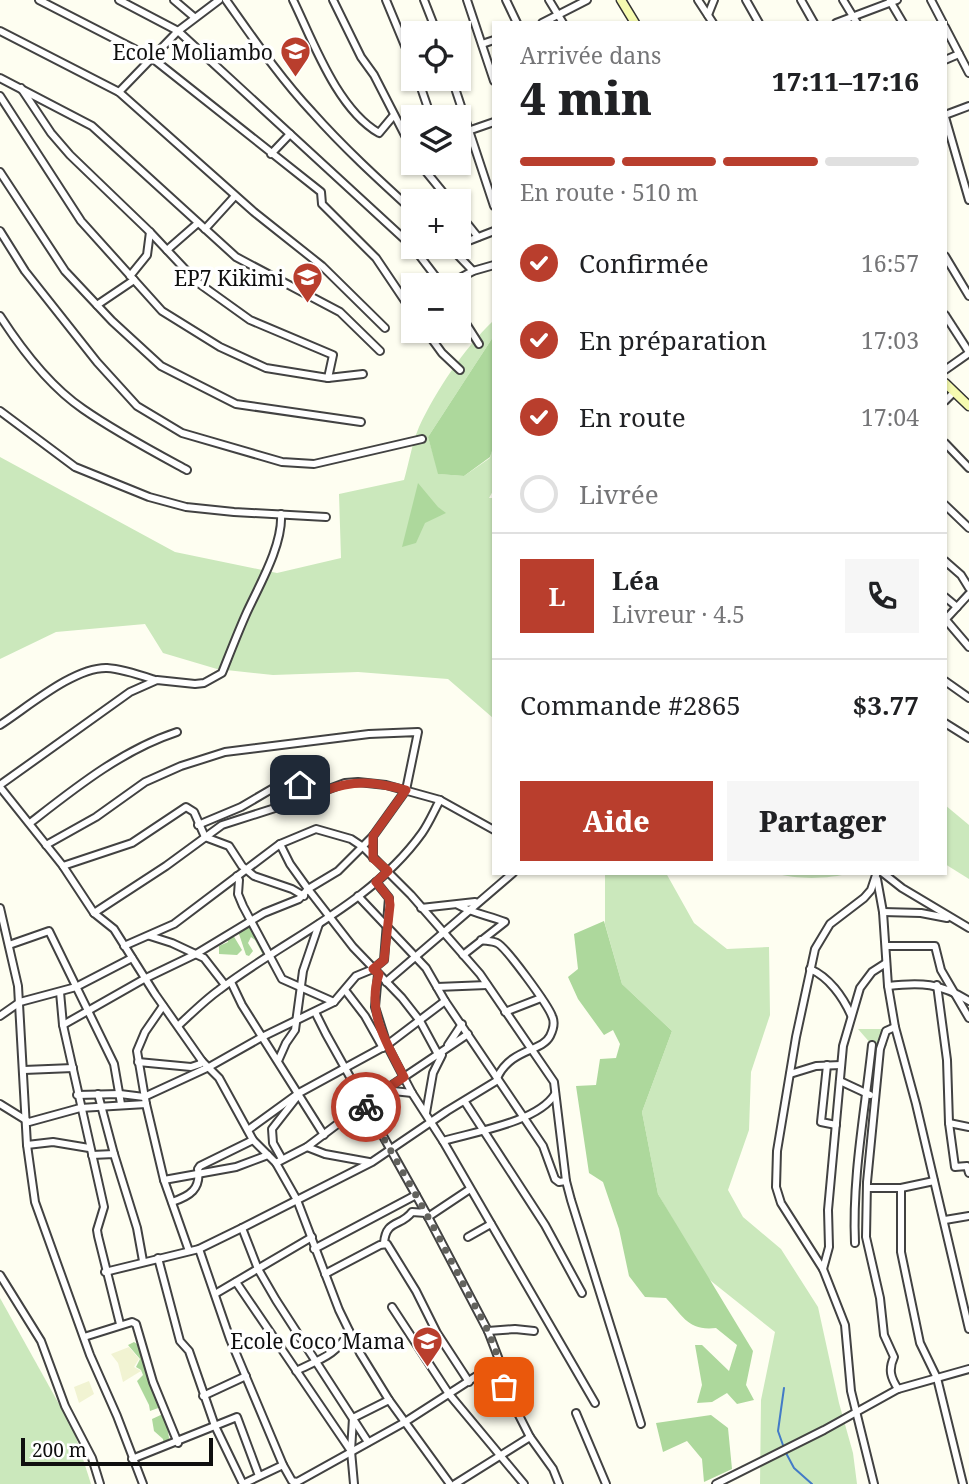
<!DOCTYPE html>
<html lang="fr">
<head>
<meta charset="utf-8">
<style>
	body { margin:0; font-family:"Noto Serif",serif; background:#f6f6f6; color:#202124; height:100vh; display:flex; flex-direction:column; font-size:26px; white-space:nowrap }
	* { box-sizing:border-box; margin:0 }
	p { font-size:23px; color:#757577 }
	.icon { flex:none; width:38px; height:38px; fill:none; stroke:currentColor; stroke-width:2; stroke-linecap:round; stroke-linejoin:round }
	.map { position:relative; flex:1; overflow:hidden }
	.drawer { position:absolute; left:492px; top:21px; width:455px; height:854px; display:flex; flex-direction:column; background:#fff; border-radius:0px; box-shadow:0 2px 5px #0004 }
	.drawer>* { flex:none }
	.buttons { position:absolute; left:401px; top:21px; display:grid; gap:14px }
	.buttons a { display:grid; place-items:center; width:70px; height:70px; border-radius:0px; background:#fff; box-shadow:0 2px 5px #0004; font-size:35px }
	.scale { position:absolute; left:21px; bottom:18px; width:192px; box-sizing:border-box; padding-left:7px; border:4px solid #0f0f0f; border-top:0; font-size:19px; line-height:24px; white-space:nowrap; color:#0f0f0f; -webkit-text-stroke:5px #fff; paint-order:stroke }
	.pin { position:absolute; display:grid; place-items:center; width:60px; height:60px; color:#fff; margin:-30px; border-radius:14px; box-shadow:0 4px 10px #0006 }
	.courier { position:absolute; display:grid; place-items:center; width:70px; height:70px; margin:-35px; border:5px solid #b93e2d; border-radius:50%; background:#fff; color:#222; box-shadow:0 2px 9px #0007 }
	.headline em { font-style:normal; font-weight:800 }
	.headline div { display:flex; flex-direction:column-reverse }
	.headline { display:flex; align-items:center; justify-content:space-between; height:119px; padding:0 28px }
	h1 { font-size:46px; font-weight:800; line-height:52px }
	.bar { display:grid; grid-template-columns:repeat(4,1fr); gap:10px 7px; align-content:center; height:84px; padding:0 28px }
	.bar i { height:9px; border-radius:5px; background:#e0e0e0 }
	.bar .current { background:#b93e2d }
	.bar p { grid-column:span 4 }
	.line { display:flex; align-items:center; gap:18px; padding:0 28px; border-top:2px solid #e0e0e0 }
	.line div { flex:1 }
	.round { display:grid; place-items:center; flex:none; width:74px; height:74px; border-radius:0px; background:#f6f6f6 }
	ol { padding:0 28px; list-style:none }
	li { display:flex; align-items:center; gap:21px; height:77px }
	li p { margin-inline-start:auto }
	li .icon { padding:7px; border-radius:50%; background:#b93e2d; color:#fff; stroke-width:4 }
	li:last-child { color:#757577 }
	li i { width:38px; height:38px; border:4px solid #e0e0e0; border-radius:50% }
	.primary-button { display:flex; gap:14px; margin-top:auto; padding:14px 28px }
	.primary-button a { flex:1; height:80px; border-radius:0px; background:#b93e2d; color:#fff; font-size:28px; font-weight:800; line-height:80px; text-align:center }
	.primary-button a+a { background:#f6f6f6; color:#202124 }
	.map>svg:first-child { display:block }
</style>
</head>
<body>
<div class="map">
<svg width="969" height="1484" viewBox="0 0 969 1484">
	<rect width="100%" height="100%" fill="#fefef1"/>
	<!-- farmland -->
	<g fill="#f1f3d2">
		<path d="M129 1347 139 1359 134 1367 141 1371 123 1382 118 1363 111 1354Z"/>
		<path d="M89 1381 94 1394 79 1403 74 1387Z"/>
	</g>
	<!-- green -->
	<g fill="#cbe8bc">
		<path d="M493 321V337L428 437 439 474 464 476 490 458 493 445V491L489 498H494L493 718 448 679 358 672 273 675 217 669 163 653 145 624 56 632 0 659V457L175 552 277 573 341 558 339 494 404 480C409 463 412 443 419 427 437 389 463 350 493 321Z"/>
		<path d="M945 805 969 825V879L945 864Z"/>
		<path d="M605 873H666L694 923 727 949 769 947 770 1015 751 1072 749 1130 728 1190 743 1217 781 1249 818 1307 839 1403 853 1453 857 1484H760L761 1400 775 1332 706 1277 658 1194 642 1112 672 1031 622 984 605 924Z"/>
		<path d="M775 873H851C829 879 797 880 775 873Z"/>
		<path d="M858 1029H883L887 1046 872 1045Z"/>
		<path d="M0 1298 74 1431 91 1484H0Z"/>
	</g>
	<!-- forest -->
	<g fill="#add89c">
		<path d="M493 337 494 445 490 457 464 476 438 474 428 437Z"/>
		<path d="M418 483 438 507 446 513 425 523 416 543 402 547Z"/>
		<path d="M604 921 622 984 672 1031 642 1112 658 1194 753 1351 746 1385 754 1400 737 1404 727 1393 712 1402 697 1403 702 1385 695 1345H702L729 1371 737 1345 716 1328C688 1331 684 1317 666 1298L645 1297 629 1276 619 1229 603 1182 589 1173 576 1086 596 1085 600 1059 616 1058 620 1044 613 1030 604 1035 578 999 568 977 578 969 574 934Z"/>
		<path d="M252 924 268 954 263 955 255 940 251 937 248 943 253 951 249 956 246 955 238 931Z"/>
		<path d="M233 935 242 950 237 955 219 954V946L228 942 227 938Z"/>
		<path d="M134 1342 140 1346 151 1380 150 1385 161 1407 150 1411 149 1405 137 1381 143 1375 141 1370 136 1367 140 1359 128 1345Z"/>
		<path d="M165 1413 170 1444 164 1447 163 1439 154 1431 152 1419Z"/>
		<path d="M711 1415 728 1428 732 1469 704 1482 702 1459 687 1441 663 1452 656 1423Z"/>
	</g>
	<g fill="none" stroke-linecap="round" stroke-linejoin="round">
		<!-- stream -->
		<g stroke="#437bc7" stroke-width="2">
			<path d="M784 1448 778 1431 784 1388"/>
			<path d="M786 1453 794 1468 812 1484"/>
		</g>
		<defs>
			<g id="street">
				<path d="M39 0 152 58 321 192 322 204 376 258 413 313"/>
				<path d="M119 0 178 31 413 247"/>
				<path d="M174 0 194 17"/>
				<path d="M226 0C253 38 280 78 312 112 343 147 378 179 413 211"/>
				<path d="M293 0C313 41 337 109 379 133L394 115"/>
				<path d="M333 0 361 57 374 75 413 151"/>
				<path d="M386 0 413 65"/>
				<path d="M424 0 437 33"/>
				<path d="M467 0 494 81"/>
				<path d="M506 0 517 23"/>
				<path d="M549 0 563 23"/>
				<path d="M698 0 713 23"/>
				<path d="M746 0 759 23"/>
				<path d="M801 0 814 23"/>
				<path d="M843 0 857 23"/>
				<path d="M931 0 943 23"/>
				<path d="M890 1 903 23"/>
				<path d="M708 15 714 0"/>
				<path d="M542 23 587 0"/>
				<path d="M836 23 897 0"/>
				<path d="M945 27 969 73"/>
				<path d="M0 31 119 92 254 212 322 266 385 328"/>
				<path d="M482 44 494 40"/>
				<path d="M945 60 959 54"/>
				<path d="M0 78 92 126 236 257 340 312 380 351"/>
				<path d="M418 79 431 117"/>
				<path d="M452 79 494 206"/>
				<path d="M21 88 51 133 70 155 150 232 197 282 250 320 333 355 328 378"/>
				<path d="M119 92 178 31 219 0"/>
				<path d="M0 96 81 221 162 311 220 347 266 368 328 378 363 374"/>
				<path d="M945 115 969 106"/>
				<path d="M945 117 969 200"/>
				<path d="M458 137 468 131 494 122"/>
				<path d="M271 154 290 134"/>
				<path d="M419 163 450 201"/>
				<path d="M0 172 65 271 112 321 161 366 236 404 361 422"/>
				<path d="M458 212 478 237"/>
				<path d="M205 229 235 196"/>
				<path d="M0 231 25 271 97 362 137 406 182 433 282 462 314 464 422 439"/>
				<path d="M458 245 494 231"/>
				<path d="M413 247 442 285"/>
				<path d="M450 247 473 271"/>
				<path d="M167 250 198 223"/>
				<path d="M945 256 969 296"/>
				<path d="M130 276 147 255 150 232"/>
				<path d="M447 285 473 271 494 265"/>
				<path d="M97 305 134 280"/>
				<path d="M458 311 479 344"/>
				<path d="M945 315 969 352"/>
				<path d="M0 316C22 350 49 386 83 409 116 432 152 451 187 470"/>
				<path d="M426 331 442 353 460 370"/>
				<path d="M945 370 969 353"/>
				<path d="M945 401 954 392"/>
				<path d="M0 411 75 467 149 497 186 507 234 512 326 517"/>
				<path d="M945 443 969 468"/>
				<path d="M945 505 969 528"/>
				<path d="M945 561 961 575 969 588"/>
				<path d="M945 597 957 607"/>
				<path d="M945 620 969 594"/>
				<path d="M946 620 969 647"/>
				<path d="M945 681 969 698"/>
				<path d="M945 723 969 738"/>
				<path d="M0 725C28 707 74 667 107 668 123 669 140 675 155 680"/>
				<path d="M0 785 130 692 157 680 195 684 204 683 222 673C230 653 238 632 247 612 260 584 283 544 281 514"/>
				<path d="M0 787 63 866 94 913 114 929 155 994 202 1061 219 1078 253 1140 276 1163 297 1200 339 1310 360 1353 389 1400 450 1484"/>
				<path d="M30 823C75 788 122 750 177 732"/>
				<path d="M198 825 241 807 282 783 313 785 324 791"/>
				<path d="M373 836V858"/>
				<path d="M280 844 290 864 308 889 353 947 402 998 420 1021 440 1058"/>
				<path d="M46 845 96 817 145 782 181 766 225 752 369 734 418 732 406 790 373 836 338 871 308 889 299 899 264 913 196 954 144 979 63 1025"/>
				<path d="M63 866 132 843 186 807 194 812 205 837 229 846 242 866 254 876 292 889 304 896"/>
				<path d="M883 873 902 888 969 928"/>
				<path d="M237 876 239 880 238 894 243 906 282 979 334 1002"/>
				<path d="M877 879 883 912 888 986 895 1027 916 1104 969 1329"/>
				<path d="M358 896 426 968 445 1001 543 1146 555 1179 559 1182 566 1181"/>
				<path d="M458 905C472 913 490 916 505 922L463 955"/>
				<path d="M0 908 18 986 27 1145 35 1202 90 1355 117 1416 143 1484"/>
				<path d="M421 908 475 902"/>
				<path d="M883 912 921 913 947 918"/>
				<path d="M94 913 166 866 222 825 300 800 345 783 358 782 386 785 440 800 494 830"/>
				<path d="M150 936 172 943 204 958 225 985"/>
				<path d="M481 940C486 941 493 941 497 943 506 947 548 1005 552 1016 555 1022 553 1030 550 1036 542 1052 511 1048 497 1078"/>
				<path d="M9 945 49 931 114 1064 121 1104"/>
				<path d="M124 946 174 924 280 844 316 829 351 839 363 847 411 895 480 974 554 1082 566 1181 571 1200 641 1424"/>
				<path d="M886 946H935L941 970 969 1018"/>
				<path d="M810 969C829 977 843 997 851 1015"/>
				<path d="M378 974 375 1007 387 1045 412 1093 443 1141 595 1403"/>
				<path d="M231 982 242 1005 324 1135"/>
				<path d="M386 982 513 873"/>
				<path d="M937 985 947 1060 949 1123 955 1167 967 1166 969 1173"/>
				<path d="M888 986C921 982 940 983 969 1001"/>
				<path d="M437 987 487 985"/>
				<path d="M345 990 365 1016 383 1048"/>
				<path d="M60 992 63 1025 104 1207 97 1230 98 1236 120 1324"/>
				<path d="M163 1006 145 1032 137 1051 146 1104 164 1180 189 1251"/>
				<path d="M315 1012 326 1034 426 1213 488 1331 506 1378 505 1385"/>
				<path d="M505 1012 541 998"/>
				<path d="M0 1016 20 1002 76 987 132 958"/>
				<path d="M179 1025C192 1013 205 1000 219 990 287 938 371 904 422 833 429 823 434 811 440 800"/>
				<path d="M895 1027 886 1031 880 1049 867 1182 866 1237 880 1298 884 1335 894 1357C888 1370 891 1378 898 1389"/>
				<path d="M448 1045 462 1024"/>
				<path d="M278 1061 286 1043 295 1030 303 971 319 924"/>
				<path d="M138 1062 191 1067 200 1064 202 1061"/>
				<path d="M827 1065 821 1122 836 1125"/>
				<path d="M24 1070 73 1068"/>
				<path d="M790 1074 816 1066 841 1065"/>
				<path d="M840 1081 870 1095"/>
				<path d="M384 1090 412 1093"/>
				<path d="M98 1094 114 1154"/>
				<path d="M77 1095 120 1094 144 1097 209 1067 262 1037 334 1002 356 976 373 969 384 960 389 898 376 882"/>
				<path d="M465 1102 545 1225 582 1293"/>
				<path d="M0 1104 29 1122 80 1108 146 1104"/>
				<path d="M426 1113 433 1073 442 1055"/>
				<path d="M949 1123 969 1127"/>
				<path d="M248 1130 299 1093 387 1045 445 1001"/>
				<path d="M443 1141C474 1132 538 1122 555 1094"/>
				<path d="M27 1145 53 1142 89 1148"/>
				<path d="M307 1147 325 1154 369 1162"/>
				<path d="M92 1155 114 1154 137 1228 143 1261"/>
				<path d="M282 1159 273 1143 272 1129 297 1097"/>
				<path d="M276 1163 307 1147 364 1104 468 1034"/>
				<path d="M164 1180 236 1167 268 1155"/>
				<path d="M867 1188H901L934 1181"/>
				<path d="M901 1188V1252L920 1343 937 1378 963 1484"/>
				<path d="M172 1202C190 1196 201 1189 198 1169L200 1166 253 1140"/>
				<path d="M428 1217 470 1189"/>
				<path d="M945 1220 969 1216"/>
				<path d="M242 1228 258 1269 276 1300 368 1442"/>
				<path d="M468 1237 491 1224"/>
				<path d="M384 1243C386 1219 401 1227 412 1212L426 1213"/>
				<path d="M855 1243C852 1177 865 1111 872 1045"/>
				<path d="M199 1249 230 1339 283 1465 292 1481 297 1482 405 1422 478 1375C487 1371 494 1374 501 1380L530 1437 553 1469 559 1484"/>
				<path d="M314 1249 416 1195"/>
				<path d="M158 1258 180 1341 189 1351 215 1426 243 1484"/>
				<path d="M823 1269 829 1247 828 1210 843 1046 860 988 872 972 886 963"/>
				<path d="M105 1272 199 1249 242 1228 372 1162 447 1111 498 1080"/>
				<path d="M325 1274 380 1245 387 1244 416 1291 437 1333 469 1382"/>
				<path d="M0 1275 41 1341 65 1406 92 1458 100 1484"/>
				<path d="M236 1282 351 1451"/>
				<path d="M215 1294 312 1237"/>
				<path d="M392 1307 449 1394 524 1484"/>
				<path d="M488 1331 515 1329 534 1331"/>
				<path d="M84 1337 132 1322 136 1324 153 1382 178 1443"/>
				<path d="M296 1371C318 1360 338 1355 349 1331"/>
				<path d="M203 1396 246 1376"/>
				<path d="M576 1413 606 1484"/>
				<path d="M132 1459 237 1417 259 1476"/>
				<path d="M243 1484 283 1465"/>
				<path d="M354 1484 351 1451 353 1418 389 1400"/>
				<path d="M455 1484 530 1437"/>
				<path d="M716 1484 824 1430 898 1389 969 1369"/>
				<path d="M874 1484 851 1391 845 1325 823 1269 781 1203 776 1187 777 1151 796 1037 815 949 830 924 864 898 871 890 876 875"/>
			</g>
			<g id="secondary">
				<path d="M621 0 635 23"/>
				<path d="M945 383 969 406"/>
			</g>
		</defs>
		<!-- street casing -->
		<use href="#street" stroke="#424242" stroke-width="10"/>
		<!-- secondary casing -->
		<use href="#secondary" stroke="#313131" stroke-width="11"/>
		<!-- street -->
		<use href="#street" stroke="#fff" stroke-width="6"/>
		<!-- secondary -->
		<use href="#secondary" stroke="#f6fbb0" stroke-width="8"/>
	</g>
	<g fill="none" stroke-linecap="round" stroke-linejoin="round">
		<!-- done -->
		<path stroke="#63635e" stroke-width="7" stroke-dasharray="0 12.6" d="M366 1107 426 1213 488 1331 506 1378 504 1387"/>
		<!-- route -->
		<path stroke="#b93e2d" stroke-width="9" d="M300 785H317L324 791C355 779 375 782 406 790L373 836V858L388 871 376 882 389 898 390 905 384 960 373 969 379 974C366 1012 387 1044 404 1077L364 1104 366 1107"/>
	</g>
	<!-- icons -->
	<defs>
		<symbol id="school-pin" viewBox="-11 -11 22 30"><path d="M0 17L-7.5 6A9.5 9.5 0 1 1 7.5 6Z" fill="#b93e2d" stroke="#fff"/><path d="M0-5L7-2L0 1L-7-2ZM-4 1L0 2.5L4 1V4Q0 6-4 4Z" fill="#fff"/></symbol>
	</defs>
	<g fill-rule="evenodd">
		<use href="#school-pin" x="278" y="34" width="35" height="47"/>
		<use href="#school-pin" x="290" y="260" width="35" height="47"/>
		<use href="#school-pin" x="410" y="1324" width="35" height="47"/>
	</g>
	<g text-anchor="middle" dominant-baseline="central" stroke-width="7" stroke-linejoin="round" paint-order="stroke">
		<!-- poi labels -->
		<g font-size="21" fill="#0f0f0f" stroke="#fff" text-anchor="end">
			<text x="273" y="52">Ecole Moliambo</text>
			<text x="284" y="278">EP7 Kikimi</text>
			<text x="405" y="1341">Ecole Coco Mama</text>
		</g>
	</g>
</svg>
<div class="buttons">
<a><svg class="icon" aria-label="locate" viewBox="0 0 24 24"><circle cx="12" cy="12" r="6"/><path d="M12 2v4M12 18v4M2 12h4M18 12h4"/></svg></a>
<a><svg class="icon" aria-label="layers" viewBox="0 0 24 24"><path d="M12 4l9 5-9 5-9-5zM3 14l9 5 9-5"/></svg></a>
<a>+</a>
<a>−</a>
</div>
<div class="scale">200 m</div>
<div class="pin" style="left:504px;top:1387px;background:#ea580c"><svg class="icon" aria-label="bag" viewBox="0 0 24 24"><path d="M5 8h14l-1 12H6zM9 8a3 3 0 0 1 6 0"/></svg></div>
<div class="pin" style="left:300px;top:785px;background:#1f2937"><svg class="icon" aria-label="home" viewBox="0 0 24 24"><path d="M3 11l9-7 9 7M6 9v11h12V9"/></svg></div>
<div class="courier" style="left:366px;top:1107px"><svg class="icon" aria-label="bike" viewBox="0 0 24 24"><circle cx="6" cy="16" r="4"/><circle cx="18" cy="16" r="4"/><path d="M6 16l4-8h5l3 8M10 8l3 8H6M13 5h3"/></svg></div>
<section class="drawer">
<div class="headline"><div><h1>4 min</h1><p>Arrivée dans</p></div><em>17:11–17:16</em></div>
<div class="bar"><i class="current"></i><i class="current"></i><i class="current"></i><i></i><p>En route · 510 m</p></div>
<ol>
<li><svg class="icon" aria-label="check" viewBox="0 0 24 24"><path d="M5 12l5 5 9-10"/></svg>Confirmée<p>16:57</p></li>
<li><svg class="icon" aria-label="check" viewBox="0 0 24 24"><path d="M5 12l5 5 9-10"/></svg>En préparation<p>17:03</p></li>
<li><svg class="icon" aria-label="check" viewBox="0 0 24 24"><path d="M5 12l5 5 9-10"/></svg>En route<p>17:04</p></li>
<li><i></i>Livrée</li>
</ol>
<div class="line" style="height:126px"><b class="round" style="background:#b93e2d;color:#fff">L</b><div><b>Léa</b><p>Livreur · 4.5</p></div><a class="round"><svg class="icon" aria-label="phone" viewBox="0 0 24 24"><path d="M5 4h4l2 5-3 2q2 4 5 5l2-3 5 2v4C11 20 4 13 5 4z"/></svg></a></div>
<div class="line" style="height:91px"><div>Commande #2865</div><b>$3.77</b></div>
<div class="primary-button"><a>Aide</a><a>Partager</a></div>
</section>
</div>
</body>
</html>
